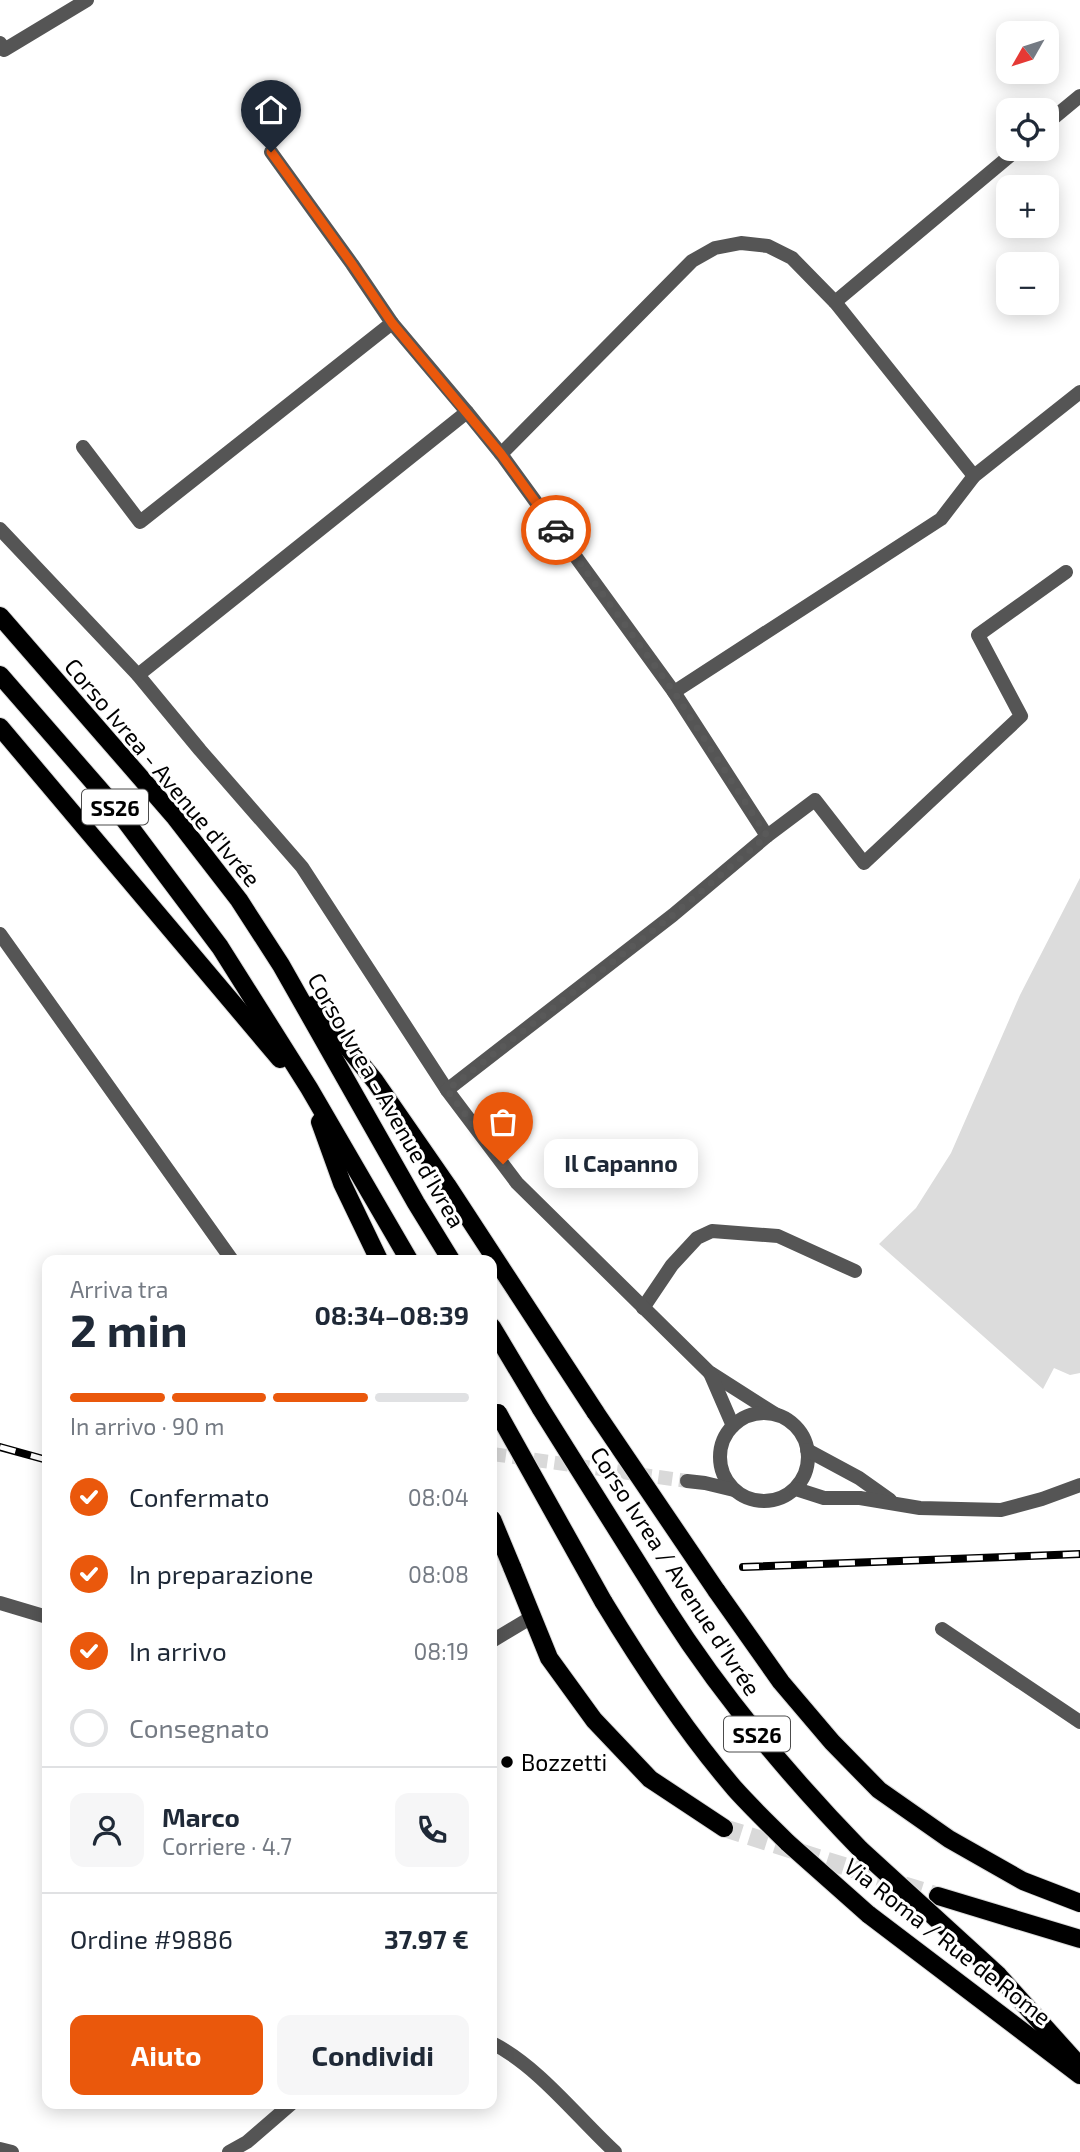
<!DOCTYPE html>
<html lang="it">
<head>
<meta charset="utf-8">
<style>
	body { margin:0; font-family:"Exo 2",sans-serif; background:#f6f6f7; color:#1f2937; height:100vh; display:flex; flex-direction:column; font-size:26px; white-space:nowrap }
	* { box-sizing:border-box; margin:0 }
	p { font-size:23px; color:#747a83 }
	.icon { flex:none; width:38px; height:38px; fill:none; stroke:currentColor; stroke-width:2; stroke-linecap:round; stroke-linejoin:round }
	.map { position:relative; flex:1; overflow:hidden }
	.side { position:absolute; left:42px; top:1255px; width:455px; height:854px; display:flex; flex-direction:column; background:#fff; border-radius:14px; box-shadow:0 4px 18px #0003 }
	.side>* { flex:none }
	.needle { width:46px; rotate:231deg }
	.fabs { position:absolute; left:996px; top:21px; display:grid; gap:14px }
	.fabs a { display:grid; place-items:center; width:63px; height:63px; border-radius:14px; background:#fff; box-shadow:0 4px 18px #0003; font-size:35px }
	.pin { position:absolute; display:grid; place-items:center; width:60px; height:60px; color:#fff; margin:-72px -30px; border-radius:50% 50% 50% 0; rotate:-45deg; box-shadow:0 0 7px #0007 }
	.pin .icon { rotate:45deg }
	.courier { position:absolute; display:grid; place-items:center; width:70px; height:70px; margin:-35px; border:5px solid #ea580c; border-radius:50%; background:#fff; color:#222; box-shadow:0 2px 9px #0007 }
	.bubble { position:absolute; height:49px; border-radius:14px; background:#fff; box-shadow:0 4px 18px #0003; font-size:23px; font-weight:700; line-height:49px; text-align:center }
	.overview em { font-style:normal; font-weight:700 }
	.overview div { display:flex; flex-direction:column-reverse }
	.overview { display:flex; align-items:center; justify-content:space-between; height:119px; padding:0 28px }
	h1 { font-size:46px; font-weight:700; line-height:52px }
	.bar { display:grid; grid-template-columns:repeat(4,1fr); gap:10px 7px; align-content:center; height:84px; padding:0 28px }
	.bar i { height:9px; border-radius:5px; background:#e0e1e3 }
	.bar .selected { background:#ea580c }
	.bar p { grid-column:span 4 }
	.line { display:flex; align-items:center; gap:18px; padding:0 28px; border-top:2px solid #e0e1e3 }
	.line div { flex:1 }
	.round { display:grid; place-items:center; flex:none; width:74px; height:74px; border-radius:14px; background:#f6f6f7 }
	ol { padding:0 28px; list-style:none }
	li { display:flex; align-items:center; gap:21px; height:77px }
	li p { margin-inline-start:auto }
	li .icon { padding:7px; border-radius:50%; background:#ea580c; color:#fff; stroke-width:4 }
	li:last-child { color:#747a83 }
	li i { width:38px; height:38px; border:4px solid #e0e1e3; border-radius:50% }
	.action { display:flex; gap:14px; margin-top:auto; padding:14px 28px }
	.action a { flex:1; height:80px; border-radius:14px; background:#ea580c; color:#fff; font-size:28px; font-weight:700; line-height:80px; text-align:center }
	.action a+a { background:#f6f6f7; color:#1f2937 }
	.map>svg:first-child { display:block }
</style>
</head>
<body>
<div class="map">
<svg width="1080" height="2152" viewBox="0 0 1080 2152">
	<rect width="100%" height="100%" fill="#fff"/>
	<!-- green -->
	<path fill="#dcdcdc" d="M1080 878V1373L1070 1375 1054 1368 1043 1389 879 1244 916 1208 951 1153 1020 995Z"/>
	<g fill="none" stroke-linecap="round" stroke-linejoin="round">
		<!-- street-tunnel -->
		<path stroke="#d9d9d9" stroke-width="14" stroke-dasharray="14 7" stroke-linecap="butt" d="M492 1454 687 1481"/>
		<!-- primary-tunnel -->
		<path stroke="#d9d9d9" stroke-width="18" stroke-dasharray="18 9" stroke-linecap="butt" d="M724 1828 938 1896"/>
		<defs>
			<g id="primary">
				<path d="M0 616 174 816 239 900 281 965 416 1203 451 1260"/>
				<path d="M0 675 115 807 220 947 309 1088 409 1260"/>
				<path d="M0 727 280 1059"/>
				<path d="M313 1005 375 1081 447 1185 596 1413"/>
				<path d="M320 1122 342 1183 379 1260"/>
				<path d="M492 1327 541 1409"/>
				<path d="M512 1567 549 1658 594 1720 650 1779 724 1828"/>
				<path d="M716 1590 781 1682 832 1742 879 1790 949 1839 1023 1881 1080 1903"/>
				<path d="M603 1601C643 1667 685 1731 735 1789 752 1808 770 1825 788 1843"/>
				<path d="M666 1608C722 1696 788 1775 861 1850"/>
				<path d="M938 1896 1080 1939"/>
				<path d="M868 1914 1080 2075"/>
				<path d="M998 1975 1078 2064"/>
			</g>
		</defs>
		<!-- primary casing -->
		<use href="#primary" stroke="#dbdbdb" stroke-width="20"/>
		<!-- lane -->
		<g stroke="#555" stroke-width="14">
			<path d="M0 43 4 50 87 0"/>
			<path d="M392 323 467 412"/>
			<path d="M83 447 140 522 392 323 352 264 271 152"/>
			<path d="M643 1308 672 1265 697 1238 712 1231 778 1236 855 1271"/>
		</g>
		<!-- street -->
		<g stroke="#555" stroke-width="14">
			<path d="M1046 124 1080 96"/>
			<path d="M835 302 1018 149"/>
			<path d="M501 454 692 261 715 248 741 243 768 246 792 258 835 302 974 476"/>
			<path d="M0 529 138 675 200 750 302 867 447 1090 517 1183 709 1372 775 1414"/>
			<path d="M138 675 467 412 501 454 674 692 767 836 673 915 447 1090"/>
			<path d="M674 692 941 519 974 476 1080 392"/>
			<path d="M767 836 815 800 864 863 1021 716 978 635 1066 572"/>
			<path d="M0 934 232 1260"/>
			<path d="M710 1373 733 1426"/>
			<circle cx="764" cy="1457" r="44"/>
			<path d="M807 1450 859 1478 890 1500"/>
			<path d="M687 1481 705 1483 734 1490"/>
			<path d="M796 1489 824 1498H860L920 1508 1001 1510 1042 1499 1080 1485"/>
			<path d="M0 1603 47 1617"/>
			<path d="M942 1629 1080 1722"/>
			<path d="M492 1641 532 1617"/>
			<path d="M492 2043C538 2066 577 2117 615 2152"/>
			<path d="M0 2149 12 2152"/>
			<path d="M229 2152 247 2142 291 2104"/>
		</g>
		<!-- primary -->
		<use href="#primary" stroke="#000" stroke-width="18"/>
		<defs>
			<g id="rail">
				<path d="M0 1447 47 1460"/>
				<path d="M743 1567 1080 1554"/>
			</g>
		</defs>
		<!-- rail casing -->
		<use href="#rail" stroke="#000" stroke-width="8"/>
		<!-- rail -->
		<use href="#rail" stroke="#fff" stroke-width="5" stroke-dasharray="16" stroke-linecap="butt"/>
		<defs>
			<g id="primary-bridge">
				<path d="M541 1409 666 1608"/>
				<path d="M498 1413 603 1601"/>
				<path d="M596 1413 716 1590"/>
				<path d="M492 1519 512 1567"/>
				<path d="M788 1843 868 1914"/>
				<path d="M861 1850 998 1975"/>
			</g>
		</defs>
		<!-- primary-bridge casing -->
		<use href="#primary-bridge" stroke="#dbdbdb" stroke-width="20" stroke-linecap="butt"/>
		<!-- primary-bridge -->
		<use href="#primary-bridge" stroke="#000" stroke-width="18"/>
	</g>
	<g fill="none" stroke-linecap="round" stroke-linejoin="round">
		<!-- done -->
		<path stroke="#595959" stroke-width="7" stroke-dasharray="0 12.6" d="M503 1164 447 1090 673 915 767 836 674 692 556 530"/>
		<!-- route -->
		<path stroke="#ea580c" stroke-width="9" d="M271 152 352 264 392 323 501 454 556 530"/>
	</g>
	<!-- markers -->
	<circle fill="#000" stroke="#fff" stroke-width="2.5" cx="507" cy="1762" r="7"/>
	<g text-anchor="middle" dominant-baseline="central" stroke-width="6" stroke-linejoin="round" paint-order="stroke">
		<!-- shield labels -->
		<g fill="#fff" stroke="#4c4c4c" stroke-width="2">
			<rect x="82" y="789.5" width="66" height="35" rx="5"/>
			<rect x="724" y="1716.5" width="66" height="35" rx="5"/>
		</g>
		<g font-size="21" font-weight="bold" fill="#000">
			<text x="115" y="807">SS26</text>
			<text x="757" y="1734">SS26</text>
		</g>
		<!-- street labels -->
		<g font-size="23" fill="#000" stroke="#fff">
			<text transform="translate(163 772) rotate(50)">Corso Ivrea - Avenue d'Ivrée</text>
			<text transform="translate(387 1100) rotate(60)">Corso Ivrea - Avenue d'Ivrea</text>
			<text transform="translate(676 1571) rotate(57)">Corso Ivrea / Avenue d'Ivrée</text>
			<text transform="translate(948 1941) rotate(38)">Via Roma / Rue de Rome</text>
		</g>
		<!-- poi labels -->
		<g font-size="23" fill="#000" stroke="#fff" text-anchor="start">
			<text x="521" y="1762">Bozzetti</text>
		</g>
	</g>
</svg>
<div class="fabs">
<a><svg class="needle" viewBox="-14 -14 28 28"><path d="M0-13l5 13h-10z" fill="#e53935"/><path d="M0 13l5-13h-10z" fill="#747a83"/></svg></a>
<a><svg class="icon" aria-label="locate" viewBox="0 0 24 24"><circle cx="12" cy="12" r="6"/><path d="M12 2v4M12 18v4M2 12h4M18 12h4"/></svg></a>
<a>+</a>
<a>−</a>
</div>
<div class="pin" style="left:503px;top:1164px;background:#ea580c"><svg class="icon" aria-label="bag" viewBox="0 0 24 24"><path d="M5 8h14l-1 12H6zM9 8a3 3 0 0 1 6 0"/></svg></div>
<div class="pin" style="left:271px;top:152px;background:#1f2937"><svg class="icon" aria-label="home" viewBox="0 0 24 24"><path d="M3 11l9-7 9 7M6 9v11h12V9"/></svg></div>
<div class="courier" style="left:556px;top:530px"><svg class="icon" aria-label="car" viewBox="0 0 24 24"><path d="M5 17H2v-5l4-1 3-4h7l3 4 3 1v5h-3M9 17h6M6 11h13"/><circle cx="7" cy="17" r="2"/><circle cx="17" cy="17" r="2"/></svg></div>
<div class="bubble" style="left:544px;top:1139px;width:154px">Il Capanno</div>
<section class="side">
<div class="overview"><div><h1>2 min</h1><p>Arriva tra</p></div><em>08:34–08:39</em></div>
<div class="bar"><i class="selected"></i><i class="selected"></i><i class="selected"></i><i></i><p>In arrivo · 90 m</p></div>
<ol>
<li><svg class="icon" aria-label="check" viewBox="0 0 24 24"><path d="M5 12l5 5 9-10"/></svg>Confermato<p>08:04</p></li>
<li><svg class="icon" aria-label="check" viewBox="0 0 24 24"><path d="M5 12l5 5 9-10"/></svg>In preparazione<p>08:08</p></li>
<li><svg class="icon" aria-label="check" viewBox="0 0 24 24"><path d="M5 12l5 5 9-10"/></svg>In arrivo<p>08:19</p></li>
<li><i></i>Consegnato</li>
</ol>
<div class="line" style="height:126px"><a class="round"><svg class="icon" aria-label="person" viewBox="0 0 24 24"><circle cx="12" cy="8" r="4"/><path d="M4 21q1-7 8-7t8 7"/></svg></a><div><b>Marco</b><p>Corriere · 4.7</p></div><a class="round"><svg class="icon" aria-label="phone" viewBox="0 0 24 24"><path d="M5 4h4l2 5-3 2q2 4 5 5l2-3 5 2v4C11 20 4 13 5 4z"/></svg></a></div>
<div class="line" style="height:91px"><div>Ordine #9886</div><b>37.97 €</b></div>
<div class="action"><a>Aiuto</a><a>Condividi</a></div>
</section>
</div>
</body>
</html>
